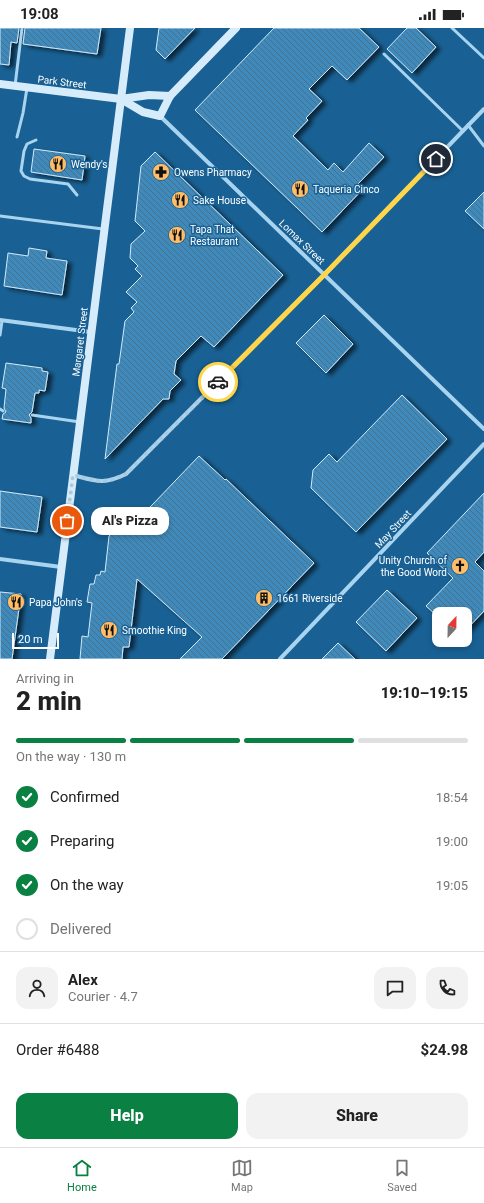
<!DOCTYPE html>
<html lang="en">
<head>
<meta charset="utf-8">
<style>
	body { margin:0; font-family:Roboto,sans-serif; background:#f2f2f2; color:#222; height:100vh; display:flex; flex-direction:column; font-size:15px; white-space:nowrap }
	* { box-sizing:border-box; margin:0 }
	p { font-size:13px; color:#767676 }
	.icon { flex:none; width:22px; height:22px; fill:none; stroke:currentColor; stroke-width:2; stroke-linecap:round; stroke-linejoin:round }
	.map { position:relative; height:631px; overflow:hidden }
	.sheet { display:flex; flex-direction:column; background:#fff; flex:1 }
	.sheet>* { flex:none }
	.needle { width:26px; rotate:22deg }
	.controls { position:absolute; left:432px; top:579px; display:grid; gap:8px }
	.controls a { display:grid; place-items:center; width:40px; height:40px; border-radius:8px; background:#fff; box-shadow:0 2px 6px #0003; font-size:20px }
	.scale { position:absolute; left:12px; bottom:10px; width:47px; box-sizing:border-box; padding-left:4px; border:2px solid #fff; border-top:0; font-size:11px; line-height:14px; white-space:nowrap; color:#fff; -webkit-text-stroke:3px #196194; paint-order:stroke }
	.pin { position:absolute; display:grid; place-items:center; width:34px; height:34px; color:#fff; margin:-17px; border:2px solid #fff; border-radius:50%; box-shadow:0 1px 4px #0007 }
	.courier { position:absolute; display:grid; place-items:center; width:40px; height:40px; margin:-20px; border:3px solid #ffd54a; border-radius:50%; background:#fff; color:#222; box-shadow:0 1px 5px #0007 }
	.bubble { position:absolute; height:28px; border-radius:12px; background:#fff; box-shadow:0 2px 6px #0003; font-size:13px; font-weight:800; line-height:28px; text-align:center }
	.overview em { font-style:normal; font-weight:800 }
	.overview div { display:flex; flex-direction:column-reverse }
	.overview { display:flex; align-items:center; justify-content:space-between; height:68px; padding:0 16px }
	h1 { font-size:26px; font-weight:800; line-height:30px }
	.bar { display:grid; grid-template-columns:repeat(4,1fr); gap:6px 4px; align-content:center; height:48px; padding:0 16px }
	.bar i { height:5px; border-radius:3px; background:#e0e0e0 }
	.bar .on { background:#0b8043 }
	.bar p { grid-column:span 4 }
	.line { display:flex; align-items:center; gap:10px; padding:0 16px; border-top:1px solid #e0e0e0 }
	.line div { flex:1 }
	.round { display:grid; place-items:center; flex:none; width:42px; height:42px; border-radius:12px; background:#f2f2f2 }
	ol { padding:0 16px; list-style:none }
	li { display:flex; align-items:center; gap:12px; height:44px }
	li p { margin-inline-start:auto }
	li .icon { padding:4px; border-radius:50%; background:#0b8043; color:#fff; stroke-width:4 }
	li:last-child { color:#767676 }
	li i { width:22px; height:22px; border:2px solid #e0e0e0; border-radius:50% }
	.cta { display:flex; gap:8px; margin-top:auto; padding:8px 16px }
	.cta a { flex:1; height:46px; border-radius:12px; background:#0b8043; color:#fff; font-size:16px; font-weight:800; line-height:46px; text-align:center }
	.cta a+a { background:#f2f2f2; color:#222 }
	.status { display:flex; justify-content:space-between; align-items:center; height:28px; padding:0 20px; background:#fff; direction:ltr }
	.status svg { height:11px; fill:currentColor }
	.tabs { display:flex; justify-content:space-around; align-items:center; height:56px; border-top:1px solid #e0e0e0; background:#fff; font-size:11px; color:#767676 }
	.tabs a { display:grid; justify-items:center; gap:2px }
	.tabs .on { color:#0b8043 }
	.map>svg:first-child { display:block }
</style>
</head>
<body>
<div class="status"><b>19:08</b><svg viewBox="0 0 49 12"><path d="M0 12V9h3v3zM5 12V6h3v6zM10 12V3h3v9zM15 12V0h3v12zM26 1h20v11H26zM47 4h2v5h-2z"/></svg></div>
<div class="map">
<svg width="484" height="631" viewBox="0 0 484 631">
	<defs>
		<pattern id="building-back-hatch" width="6" height="6" patternUnits="userSpaceOnUse"><rect width="6" height="6" fill="#418abb"/><path d="M-1 5l2 2M0 0l6 6M5-1l2 2" fill="none" stroke="#45718f"/></pattern>
		<filter id="shadow"><feDropShadow dx="4.5" dy="2.5" stdDeviation="2" flood-color="#0009"/></filter>
	</defs>
	<rect width="100%" height="100%" fill="#196194"/>
	<!-- building -->
	<g fill="url(#building-back-hatch)" stroke="#d0eafb" filter="url(#shadow)">
		<path d="M0 0H19L17 15 11 14 9 37 0 36Z"/>
		<path d="M25 0H101L97 26 23 16Z"/>
		<path d="M159 0H195L165 31 156 22Z"/>
		<path d="M274 0H359L379 19 347 52 332 38 309 61 322 73 306 90 308 92 293 108 328 142 334 135 343 144 369 115 384 129 357 157 362 162 322 204 195 82Z"/>
		<path d="M407 0H416L436 19 412 45 387 21Z"/>
		<path d="M34 121 85 128 82 152 31 144Z"/>
		<path d="M155 124 283 247 214 319 201 308 176 333 174 346 181 352 170 363 169 371H163L105 431 117 336H119L125 293 134 284 131 280 137 274 126 264 142 248 135 241 138 238 130 230 131 216 145 203 135 193 141 138Z"/>
		<path d="M484 164V201L465 183Z"/>
		<path d="M29 220 47 223 46 230 67 233 62 267 4 258 8 225 28 228Z"/>
		<path d="M324 287 353 316 326 345 296 315Z"/>
		<path d="M6 335 42 340V343L48 344 45 363 39 362V365H35L32 384 29 387 31 390V395L2 391 3 386 6 384 4 380 6 361 2 360Z"/>
		<path d="M402 367 447 411 356 504 311 460 313 442 329 426 337 434Z"/>
		<path d="M199 428 225 452 226 451 314 535 222 631H180L202 609 137 551 129 619H123L122 631H80L82 608 88 609 92 575 87 574 90 556H94L96 547H100L101 543 105 544 109 508 121 496 124 499 127 497 130 500Z"/>
		<path d="M0 463 42 469 37 504 0 499Z"/>
		<path d="M484 465V524L475 534 484 543V583L465 603V586H435L426 578 453 550 427 525Z"/>
		<path d="M387 562 417 590 386 623 356 594Z"/>
		<path d="M0 564 21 566 12 631H0Z"/>
		<path d="M338 615 355 631H322Z"/>
	</g>
	<g fill="none" stroke-linecap="round" stroke-linejoin="round">
		<!-- lane -->
		<g stroke="#a9d4f0" stroke-width="3">
			<path d="M452 0 484 30"/>
			<path d="M384 26 463 103"/>
			<path d="M15 58 22 0"/>
			<path d="M468 97 484 118"/>
			<path d="M17 109 23 85 27 60"/>
			<path d="M36 112 27 116 24 123 21 143 24 148 30 151 68 156 77 167"/>
			<path d="M0 188 103 201"/>
			<path d="M0 307 2 293"/>
			<path d="M0 381 3 383"/>
			<path d="M32 387 80 394"/>
		</g>
		<!-- street -->
		<g stroke="#a9d4f0" stroke-width="4">
			<path d="M160 88 484 401"/>
			<path d="M0 292 91 304"/>
			<path d="M73 447C96 453 104 457 126 446L324 247 484 81"/>
			<path d="M0 531 61 539"/>
			<path d="M280 631 484 416"/>
		</g>
		<!-- secondary -->
		<g stroke="#d7ecfb" stroke-width="8">
			<path d="M0 56 121 71 149 67 170 68"/>
			<path d="M121 71 143 84 160 88 170 68 236 0"/>
			<path d="M50 631 130 0"/>
		</g>
	</g>
	<g fill="none" stroke-linecap="round" stroke-linejoin="round">
		<!-- done -->
		<path stroke="#aec8da" stroke-width="4" stroke-dasharray="0 7.2" d="M67 493 73 447C97 453 103 457 126 446L218 354"/>
		<!-- route -->
		<path stroke="#ffd54a" stroke-width="5" d="M218 354 324 247 436 131"/>
	</g>
	<!-- icons -->
	<defs>
		<symbol id="restaurant-disc" viewBox="-11 -11 22 22"><circle r="9.5" fill="#ffbd68" stroke="#196194"/><path d="M-5-6h1v4h1v-4h1v4h1v-4h1v5L-1.5 .5V6h-2V.5L-5-1ZM5-6V6H3V1.5H1.5Q1.5-4 5-6Z" fill="#111"/></symbol>
		<symbol id="pharmacy-disc" viewBox="-11 -11 22 22"><circle r="9.5" fill="#ffbd68" stroke="#196194"/><path d="M-2-6h4v4h4v4h-4v4h-4v-4h-4v-4h4Z" fill="#111"/></symbol>
		<symbol id="church-disc" viewBox="-11 -11 22 22"><circle r="9.5" fill="#ffbd68" stroke="#196194"/><path d="M-1.2-6h2.4v3.5h3.3v2.4h-3.3V6h-2.4V-.1h-3.3v-2.4h3.3Z" fill="#111"/></symbol>
		<symbol id="building-disc" viewBox="-11 -11 22 22"><circle r="9.5" fill="#ffbd68" stroke="#196194"/><path d="M-4-6H4V6H1V3H-1V6H-4ZM-2.5-4.3h1.7v1.8h-1.7ZM.8-4.3h1.7v1.8H.8ZM-2.5-1h1.7V.8h-1.7ZM.8-1h1.7V.8H.8Z" fill="#111"/></symbol>
	</defs>
	<g fill-rule="evenodd">
		<use href="#restaurant-disc" x="48" y="126" width="20" height="20"/>
		<use href="#pharmacy-disc" x="151" y="134" width="20" height="20"/>
		<use href="#restaurant-disc" x="290" y="151" width="20" height="20"/>
		<use href="#restaurant-disc" x="170" y="162" width="20" height="20"/>
		<use href="#restaurant-disc" x="167" y="197" width="20" height="20"/>
		<use href="#church-disc" x="450" y="528" width="20" height="20"/>
		<use href="#building-disc" x="254" y="560" width="20" height="20"/>
		<use href="#restaurant-disc" x="6" y="564" width="20" height="20"/>
		<use href="#restaurant-disc" x="99" y="592" width="20" height="20"/>
	</g>
	<g text-anchor="middle" dominant-baseline="central" stroke-width="3" stroke-linejoin="round" paint-order="stroke">
		<!-- street labels -->
		<g font-size="10" fill="#fff" stroke="#196194">
			<text transform="translate(62 54) rotate(7)">Park Street</text>
			<text transform="translate(302 214) rotate(44)">Lomax Street</text>
			<text transform="translate(80 314) rotate(-83)">Margaret Street</text>
			<text transform="translate(393 501) rotate(-47)">May Street</text>
		</g>
		<!-- poi labels -->
		<g font-size="10" fill="#fff" stroke="#196194" text-anchor="start">
			<text x="71" y="136">Wendy's</text>
			<text x="174" y="144">Owens Pharmacy</text>
			<text x="313" y="161">Taqueria Cinco</text>
			<text x="193" y="172">Sake House</text>
			<text x="190" y="201">Tapa That<tspan x="190" dy="12">Restaurant</tspan></text>
			<text x="447" y="532" text-anchor="end">Unity Church of<tspan x="447" dy="12">the Good Word</tspan></text>
			<text x="277" y="570">1661 Riverside</text>
			<text x="29" y="574">Papa John's</text>
			<text x="122" y="602">Smoothie King</text>
		</g>
	</g>
</svg>
<div class="controls">
<a><svg class="needle" viewBox="-14 -14 28 28"><path d="M0-13l5 13h-10z" fill="#e53935"/><path d="M0 13l5-13h-10z" fill="#767676"/></svg></a>
</div>
<div class="scale">20 m</div>
<div class="pin" style="left:67px;top:493px;background:#ea580c"><svg class="icon" aria-label="bag" viewBox="0 0 24 24"><path d="M5 8h14l-1 12H6zM9 8a3 3 0 0 1 6 0"/></svg></div>
<div class="pin" style="left:436px;top:131px;background:#1f2937"><svg class="icon" aria-label="home" viewBox="0 0 24 24"><path d="M3 11l9-7 9 7M6 9v11h12V9"/></svg></div>
<div class="courier" style="left:218px;top:354px"><svg class="icon" aria-label="car" viewBox="0 0 24 24"><path d="M5 17H2v-5l4-1 3-4h7l3 4 3 1v5h-3M9 17h6M6 11h13"/><circle cx="7" cy="17" r="2"/><circle cx="17" cy="17" r="2"/></svg></div>
<div class="bubble" style="left:91px;top:479px;width:78px">Al's Pizza</div>
</div>
<section class="sheet">
<div class="overview"><div><h1>2 min</h1><p>Arriving in</p></div><em>19:10–19:15</em></div>
<div class="bar"><i class="on"></i><i class="on"></i><i class="on"></i><i></i><p>On the way · 130 m</p></div>
<ol>
<li><svg class="icon" aria-label="check" viewBox="0 0 24 24"><path d="M5 12l5 5 9-10"/></svg>Confirmed<p>18:54</p></li>
<li><svg class="icon" aria-label="check" viewBox="0 0 24 24"><path d="M5 12l5 5 9-10"/></svg>Preparing<p>19:00</p></li>
<li><svg class="icon" aria-label="check" viewBox="0 0 24 24"><path d="M5 12l5 5 9-10"/></svg>On the way<p>19:05</p></li>
<li><i></i>Delivered</li>
</ol>
<div class="line" style="height:72px"><a class="round"><svg class="icon" aria-label="person" viewBox="0 0 24 24"><circle cx="12" cy="8" r="4"/><path d="M4 21q1-7 8-7t8 7"/></svg></a><div><b>Alex</b><p>Courier · 4.7</p></div><a class="round"><svg class="icon" aria-label="chat" viewBox="0 0 24 24"><path d="M4 5h16v11H9l-5 4z"/></svg></a><a class="round"><svg class="icon" aria-label="phone" viewBox="0 0 24 24"><path d="M5 4h4l2 5-3 2q2 4 5 5l2-3 5 2v4C11 20 4 13 5 4z"/></svg></a></div>
<div class="line" style="height:52px"><div>Order #6488</div><b>$24.98</b></div>
<div class="cta"><a>Help</a><a>Share</a></div>
</section>
<nav class="tabs">
<a class="on"><svg class="icon" aria-label="home" viewBox="0 0 24 24"><path d="M3 11l9-7 9 7M6 9v11h12V9"/></svg>Home</a>
<a><svg class="icon" aria-label="map" viewBox="0 0 24 24"><path d="M3 6l6-2 6 2 6-2v14l-6 2-6-2-6 2zM9 4v14M15 6v14"/></svg>Map</a>
<a><svg class="icon" aria-label="saved" viewBox="0 0 24 24"><path d="M7 4h10v16l-5-4-5 4z"/></svg>Saved</a>
</nav>
</body>
</html>
